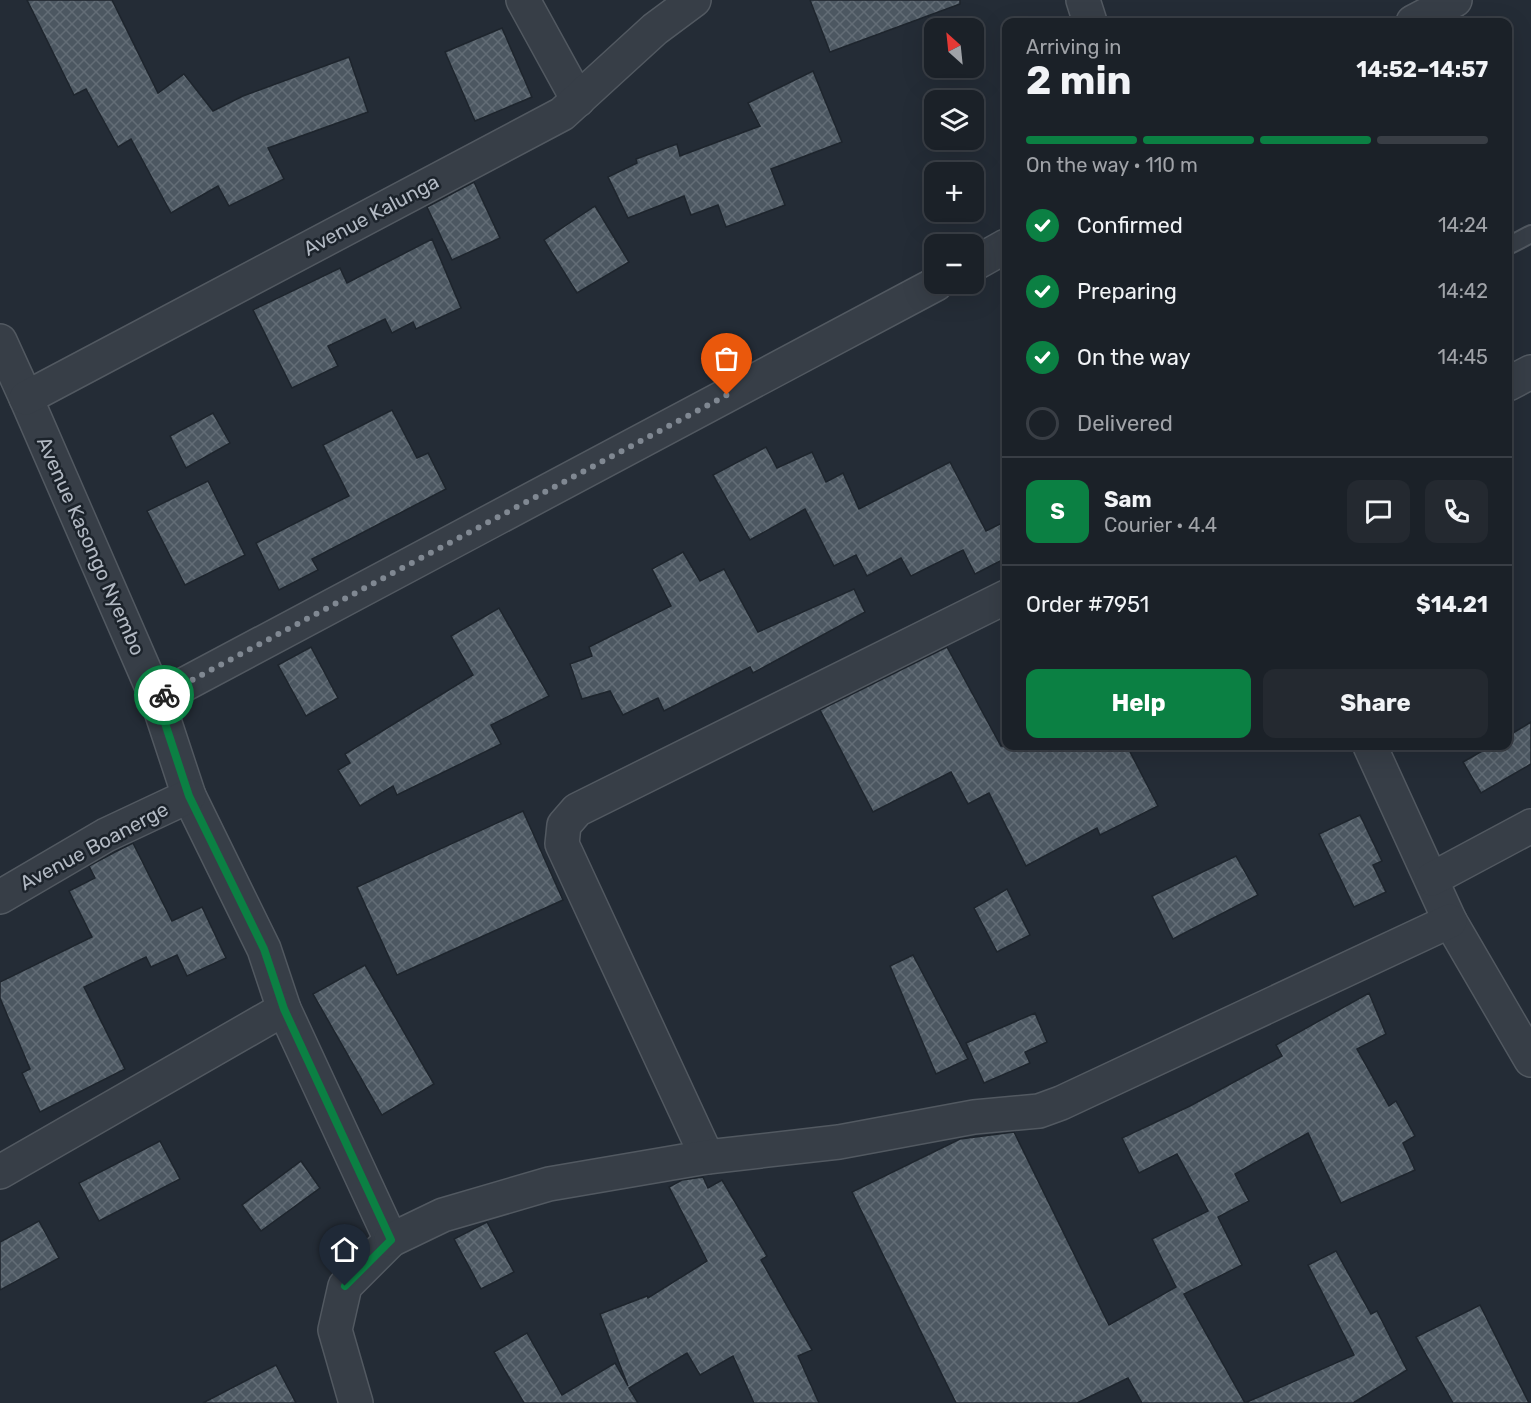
<!DOCTYPE html>
<html lang="en">
<head>
<meta charset="utf-8">
<style>
	body { margin:0; font-family:Rubik,sans-serif; background:#242930; color:#f1f3f6; height:100vh; display:flex; flex-direction:column; font-size:22px; white-space:nowrap }
	* { box-sizing:border-box; margin:0 }
	p { font-size:20px; color:#a0a3a8 }
	.icon { flex:none; width:33px; height:33px; fill:none; stroke:currentColor; stroke-width:2; stroke-linecap:round; stroke-linejoin:round }
	.map { position:relative; flex:1; overflow:hidden }
	.panel { position:absolute; left:1002px; top:18px; width:510px; height:732px; display:flex; flex-direction:column; background:#1b2128; border-radius:12px; box-shadow:0 6px 24px #0002,0 0 0 2px #393e45 }
	.panel>* { flex:none }
	.needle { width:39px; rotate:333deg }
	.buttons { position:absolute; left:924px; top:18px; display:grid; gap:12px }
	.buttons a { display:grid; place-items:center; width:60px; height:60px; border-radius:12px; background:#1b2128; box-shadow:0 6px 24px #0002,0 0 0 2px #393e45; font-size:30px }
	.pin { position:absolute; display:grid; place-items:center; width:51px; height:51px; color:#fff; margin:-62px -26px; border-radius:50% 50% 50% 0; rotate:-45deg; box-shadow:0 0 6px #0007 }
	.pin .icon { rotate:45deg }
	.courier { position:absolute; display:grid; place-items:center; width:60px; height:60px; margin:-30px; border:4px solid #0b8043; border-radius:50%; background:#fff; color:#222; box-shadow:0 2px 8px #0007 }
	.summary em { font-style:normal; font-weight:700 }
	.summary div { display:flex; flex-direction:column-reverse }
	.summary { display:flex; align-items:center; justify-content:space-between; height:102px; padding:0 24px }
	h1 { font-size:39px; font-weight:700; line-height:45px }
	.bar { display:grid; grid-template-columns:repeat(4,1fr); gap:9px 6px; align-content:center; height:72px; padding:0 24px }
	.bar i { height:8px; border-radius:4px; background:#393e45 }
	.bar .current { background:#0b8043 }
	.bar p { grid-column:span 4 }
	.line { display:flex; align-items:center; gap:15px; padding:0 24px; border-top:2px solid #393e45 }
	.line div { flex:1 }
	.round { display:grid; place-items:center; flex:none; width:63px; height:63px; border-radius:12px; background:#242930 }
	ol { padding:0 24px; list-style:none }
	li { display:flex; align-items:center; gap:18px; height:66px }
	li p { margin-inline-start:auto }
	li .icon { padding:6px; border-radius:50%; background:#0b8043; color:#fff; stroke-width:4 }
	li:last-child { color:#a0a3a8 }
	li i { width:33px; height:33px; border:3px solid #393e45; border-radius:50% }
	.button { display:flex; gap:12px; margin-top:auto; padding:12px 24px }
	.button a { flex:1; height:69px; border-radius:12px; background:#0b8043; color:#fff; font-size:24px; font-weight:700; line-height:69px; text-align:center }
	.button a+a { background:#242930; color:#f1f3f6 }
	.map>svg:first-child { display:block }
</style>
</head>
<body>
<div class="map">
<svg width="1531" height="1403" viewBox="0 0 1531 1403">
	<defs>
		<pattern id="building-cross-hatch" width="8" height="8" patternUnits="userSpaceOnUse" patternTransform="scale(1.5)"><rect width="8" height="8" fill="#4c5761"/><path d="M0 0l8 8M0 8l8-8" fill="none" stroke="#636d76"/></pattern>
	</defs>
	<rect width="100%" height="100%" fill="#242c36"/>
	<!-- building -->
	<g fill="url(#building-cross-hatch)" stroke="#1e252d" stroke-width="1.5">
		<path d="M27 0H112L158 93 184 74 213 111 243 96 349 57 368 112 268 148 284 179 229 206 218 186 171 213 131 139 118 147 86 89 74 95Z"/>
		<path d="M810 0H960V4L830 52Z"/>
		<path d="M502 28 532 97 475 121 445 52Z"/>
		<path d="M813 71 842 142 771 169 785 205 726 227 718 205 691 215 684 196 628 218 608 177 637 163 636 159 677 144 680 156 760 126 748 103Z"/>
		<path d="M474 182 500 238 452 260 427 207Z"/>
		<path d="M595 206 629 262 577 293 544 240Z"/>
		<path d="M432 239 461 308 416 329 413 322 392 333 385 319 328 346 338 366 292 388 253 310 340 268 347 283Z"/>
		<path d="M392 410 417 458 428 453 446 489 312 559 318 570 279 590 256 543 349 496 323 445Z"/>
		<path d="M213 413 230 443 186 468 170 436Z"/>
		<path d="M766 447 777 468 812 452 826 482 843 473 859 509 950 462 986 531 1006 521V558L975 574 963 550 911 576 901 558 867 576 856 555 834 566 805 509 750 540 713 475Z"/>
		<path d="M208 481 245 555 185 585 147 511Z"/>
		<path d="M683 552 700 581 724 569 758 632 854 589 865 612 753 673 750 667 664 711 658 698 623 715 610 691 582 699 570 664 592 656 589 647 671 606 652 569Z"/>
		<path d="M499 608 549 696 491 725 501 744 397 795 393 786 360 806 338 770 350 763 345 754 473 675 451 636Z"/>
		<path d="M311 647 338 698 306 716 278 665Z"/>
		<path d="M947 647 1001 746H1127L1158 806 1100 835 1097 828 1026 866 989 793 968 804 951 772 873 812 820 710Z"/>
		<path d="M1531 722V764L1481 793 1463 762 1491 746H1508V736Z"/>
		<path d="M523 811 563 900 397 975 357 887Z"/>
		<path d="M1360 815 1382 861 1373 865 1386 892 1354 907 1319 834Z"/>
		<path d="M133 843 172 921 202 907 226 958 187 976 177 955 151 967 146 957 84 987 125 1069 40 1112 22 1073 30 1069 0 998V982L92 937 69 891 95 878 89 866 115 852Z"/>
		<path d="M1236 856 1258 895 1173 939 1152 896Z"/>
		<path d="M1007 889 1030 935 997 952 974 908Z"/>
		<path d="M913 955 968 1059 936 1074 890 966Z"/>
		<path d="M365 965 434 1084 382 1115 313 994Z"/>
		<path d="M1369 993 1386 1034 1357 1049 1389 1106 1396 1101 1415 1136 1403 1143 1415 1170 1341 1203 1308 1133 1235 1174 1249 1201 1218 1217 1242 1265 1184 1294 1245 1403 1354 1355 1308 1265 1336 1251 1371 1314 1377 1311 1407 1370 1353 1403H1142L1128 1378 1077 1403H956L852 1192 960 1139 1014 1132 1109 1325 1176 1287 1152 1239 1208 1211 1177 1154 1139 1173 1122 1138 1190 1106 1282 1056 1276 1045Z"/>
		<path d="M1035 1013 1047 1042 1025 1052 1030 1063 984 1083 966 1043Z"/>
		<path d="M160 1141 180 1179 99 1221 79 1183Z"/>
		<path d="M301 1161 320 1188 261 1231 242 1205Z"/>
		<path d="M703 1177 708 1188 722 1180 767 1256 761 1260 812 1350 798 1356 819 1403H754L733 1356 700 1375 687 1353 629 1388 638 1403H524L494 1352 527 1333 562 1395 615 1363 628 1386 600 1314 647 1296 648 1298 707 1261 669 1187 682 1180Z"/>
		<path d="M39 1221 59 1258 0 1290V1242Z"/>
		<path d="M487 1222 514 1272 481 1289 454 1239Z"/>
		<path d="M1480 1305 1529 1403H1453L1416 1337Z"/>
		<path d="M276 1365 296 1403H203Z"/>
	</g>
	<g fill="none" stroke-linecap="round" stroke-linejoin="round">
		<defs>
			<path id="lane" d="M1508 246 1531 234"/>
			<g id="street">
				<path d="M523 0 578 100"/>
				<path d="M1083 0 1090 22"/>
				<path d="M1413 22 1455 0"/>
				<path d="M974 264 1006 246"/>
				<path d="M0 341 26 398 157 699 189 796 264 949 284 1009 391 1240 345 1286 335 1330 356 1403"/>
				<path d="M1508 384 1531 372"/>
				<path d="M26 398 562 114 655 29 694 0"/>
				<path d="M157 699 936 284"/>
				<path d="M1370 746 1450 921 1531 1060"/>
				<path d="M1432 879 1531 826"/>
				<path d="M0 897 106 835 189 796"/>
				<path d="M707 1157 562 844 564 825 577 810 1006 597"/>
				<path d="M0 1172 284 1009"/>
				<path d="M391 1240 443 1215 549 1184 707 1157 839 1142 974 1117 1039 1111 1061 1103 1450 921"/>
			</g>
		</defs>
		<!-- lane casing -->
		<use href="#lane" stroke="#525961" stroke-width="20"/>
		<!-- street casing -->
		<use href="#street" stroke="#525961" stroke-width="36"/>
		<!-- lane -->
		<use href="#lane" stroke="#373e47" stroke-width="16"/>
		<!-- street -->
		<use href="#street" stroke="#373e47" stroke-width="33"/>
	</g>
	<g fill="none" stroke-linecap="round" stroke-linejoin="round">
		<!-- done -->
		<path stroke="#808892" stroke-width="6" stroke-dasharray="0 10.8" d="M164 695 727 395"/>
		<!-- route -->
		<path stroke="#0b8043" stroke-width="8" d="M164 695 157 699 189 796 264 949 284 1009 391 1240 345 1286"/>
	</g>
	<g text-anchor="middle" dominant-baseline="central" stroke-width="5" stroke-linejoin="round" paint-order="stroke">
		<!-- street labels -->
		<g font-size="20" fill="#b2b9c3" stroke="#1c232b">
			<text transform="translate(371 215) rotate(-28)">Avenue Kalunga</text>
			<text transform="translate(91 546) rotate(66)">Avenue Kasongo Nyembo</text>
			<text transform="translate(94 846) rotate(-28)">Avenue Boanerge</text>
		</g>
	</g>
</svg>
<div class="buttons">
<a><svg class="needle" viewBox="-14 -14 28 28"><path d="M0-13l5 13h-10z" fill="#e53935"/><path d="M0 13l5-13h-10z" fill="#a0a3a8"/></svg></a>
<a><svg class="icon" aria-label="layers" viewBox="0 0 24 24"><path d="M12 4l9 5-9 5-9-5zM3 14l9 5 9-5"/></svg></a>
<a>+</a>
<a>−</a>
</div>
<div class="pin" style="left:727px;top:395px;background:#ea580c"><svg class="icon" aria-label="bag" viewBox="0 0 24 24"><path d="M5 8h14l-1 12H6zM9 8a3 3 0 0 1 6 0"/></svg></div>
<div class="pin" style="left:345px;top:1286px;background:#1f2937"><svg class="icon" aria-label="home" viewBox="0 0 24 24"><path d="M3 11l9-7 9 7M6 9v11h12V9"/></svg></div>
<div class="courier" style="left:164px;top:695px"><svg class="icon" aria-label="bike" viewBox="0 0 24 24"><circle cx="6" cy="16" r="4"/><circle cx="18" cy="16" r="4"/><path d="M6 16l4-8h5l3 8M10 8l3 8H6M13 5h3"/></svg></div>
<section class="panel">
<div class="summary"><div><h1>2 min</h1><p>Arriving in</p></div><em>14:52–14:57</em></div>
<div class="bar"><i class="current"></i><i class="current"></i><i class="current"></i><i></i><p>On the way · 110 m</p></div>
<ol>
<li><svg class="icon" aria-label="check" viewBox="0 0 24 24"><path d="M5 12l5 5 9-10"/></svg>Confirmed<p>14:24</p></li>
<li><svg class="icon" aria-label="check" viewBox="0 0 24 24"><path d="M5 12l5 5 9-10"/></svg>Preparing<p>14:42</p></li>
<li><svg class="icon" aria-label="check" viewBox="0 0 24 24"><path d="M5 12l5 5 9-10"/></svg>On the way<p>14:45</p></li>
<li><i></i>Delivered</li>
</ol>
<div class="line" style="height:108px"><b class="round" style="background:#0b8043;color:#fff">S</b><div><b>Sam</b><p>Courier · 4.4</p></div><a class="round"><svg class="icon" aria-label="chat" viewBox="0 0 24 24"><path d="M4 5h16v11H9l-5 4z"/></svg></a><a class="round"><svg class="icon" aria-label="phone" viewBox="0 0 24 24"><path d="M5 4h4l2 5-3 2q2 4 5 5l2-3 5 2v4C11 20 4 13 5 4z"/></svg></a></div>
<div class="line" style="height:78px"><div>Order #7951</div><b>$14.21</b></div>
<div class="button"><a>Help</a><a>Share</a></div>
</section>
</div>
</body>
</html>
